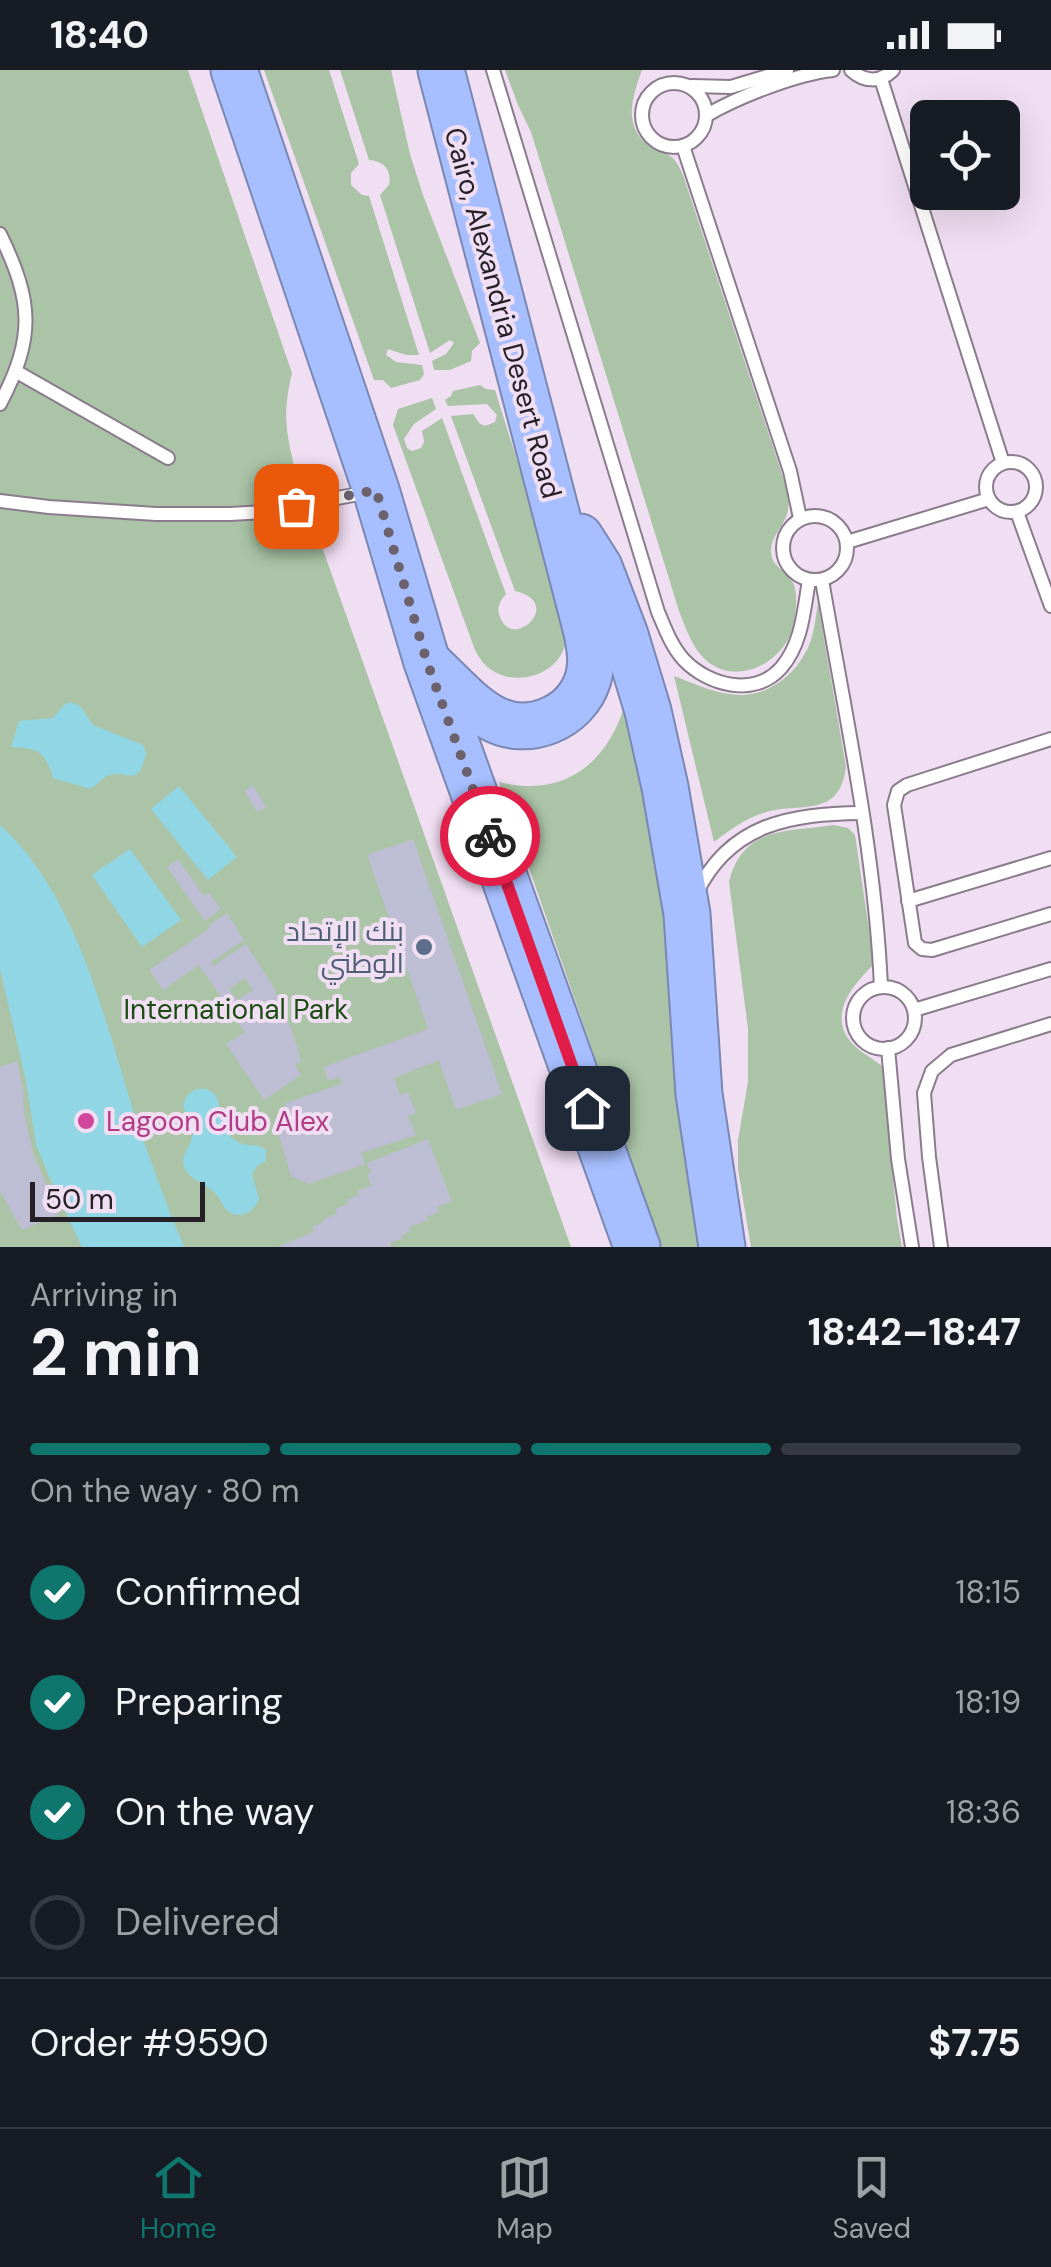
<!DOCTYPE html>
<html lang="en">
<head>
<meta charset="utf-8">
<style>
	body { margin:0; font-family:"DM Sans",Cairo,sans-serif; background:#242831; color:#f1f3f6; height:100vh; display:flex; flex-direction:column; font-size:38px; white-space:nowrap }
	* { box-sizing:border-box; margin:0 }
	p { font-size:32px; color:#9ea1a6 }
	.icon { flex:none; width:55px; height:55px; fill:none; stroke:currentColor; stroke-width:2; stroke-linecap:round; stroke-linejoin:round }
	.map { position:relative; height:1177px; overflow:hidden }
	.panel { display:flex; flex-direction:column; background:#171b24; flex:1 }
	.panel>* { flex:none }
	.controls { position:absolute; left:910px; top:30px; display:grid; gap:20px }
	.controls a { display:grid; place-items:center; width:110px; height:110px; border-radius:15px; background:#171b24; box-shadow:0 10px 40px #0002; font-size:50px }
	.scale { position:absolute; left:30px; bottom:25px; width:175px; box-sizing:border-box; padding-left:10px; border:5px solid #251f26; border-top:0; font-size:28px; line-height:35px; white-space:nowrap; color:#251f26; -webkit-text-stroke:8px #f0def2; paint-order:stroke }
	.pin { position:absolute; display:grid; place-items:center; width:85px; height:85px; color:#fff; margin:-42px; border-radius:20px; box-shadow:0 5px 15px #0006 }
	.courier { position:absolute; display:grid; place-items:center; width:100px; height:100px; margin:-50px; border:8px solid #e11d48; border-radius:50%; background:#fff; color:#222; box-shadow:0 2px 12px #0007 }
	.headline em { font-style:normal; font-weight:700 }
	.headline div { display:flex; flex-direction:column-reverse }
	.headline { display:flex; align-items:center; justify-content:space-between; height:170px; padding:0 30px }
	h1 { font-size:65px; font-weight:700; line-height:75px }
	.bar { display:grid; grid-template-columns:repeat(4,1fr); gap:15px 10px; align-content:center; height:120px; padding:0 30px }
	.bar i { height:12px; border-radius:8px; background:#363941 }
	.bar .selected { background:#0f766e }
	.bar p { grid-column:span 4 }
	.line { display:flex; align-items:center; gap:25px; padding:0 30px; border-top:2px solid #363941 }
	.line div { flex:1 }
	ol { padding:0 30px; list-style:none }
	li { display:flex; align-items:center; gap:30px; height:110px }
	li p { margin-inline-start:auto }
	li .icon { padding:10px; border-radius:50%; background:#0f766e; color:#fff; stroke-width:4 }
	li:last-child { color:#9ea1a6 }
	li i { width:55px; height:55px; border:5px solid #363941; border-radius:50% }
	.status { display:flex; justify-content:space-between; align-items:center; height:70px; padding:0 50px; background:#171b24; direction:ltr }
	.status svg { height:28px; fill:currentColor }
	.tab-bar { display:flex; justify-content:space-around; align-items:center; height:140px; border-top:2px solid #363941; background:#171b24; font-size:28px; color:#9ea1a6 }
	.tab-bar a { display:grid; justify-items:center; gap:5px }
	.tab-bar .selected { color:#0f766e }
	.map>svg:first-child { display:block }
</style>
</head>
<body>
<div class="status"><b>18:40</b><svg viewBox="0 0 49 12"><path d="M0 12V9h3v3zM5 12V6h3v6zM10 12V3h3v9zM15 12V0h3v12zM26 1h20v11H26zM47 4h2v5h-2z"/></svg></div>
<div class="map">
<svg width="1051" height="1177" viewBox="0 0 1051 1177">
	<rect width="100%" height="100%" fill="#f0def2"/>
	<!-- green -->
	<g fill="#abc4a7">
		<path d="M0 0H188L292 303C282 346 286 362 296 404L571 1177H0Z"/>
		<path d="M264 0H329L359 94 351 103V115L362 125 369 126 419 285H406L388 279 386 285 396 292 422 295 424 304 420 310 391 318 383 310H374Z"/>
		<path d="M340 0H391L410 84 423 125 480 273 472 281 471 291 450 300H434L432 291 446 284 454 273 450 270 430 283 380 125 389 115C392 100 384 91 369 90Z"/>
		<path d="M505 0H642C633 25 622 55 648 75 667 89 671 77 683 105L781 401C784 412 790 429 788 440 786 454 770 467 771 482 772 498 787 500 793 513 798 523 796 541 794 552 789 587 744 616 711 594 694 583 686 559 679 541L531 62 518 35Z"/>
		<path d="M480 315 486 319 495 320 566 547C566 554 567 564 566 571 560 605 516 618 490 599 483 594 479 587 475 580L393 355 398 339 432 328 436 339 414 354 404 369 407 378 412 381 421 378 424 372 422 361 442 348 506 524C500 531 496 538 500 547 513 582 565 532 515 521L451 346 473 344 479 353 485 356 495 352 497 345 487 334 448 336 445 330 451 326 453 321Z"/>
		<path d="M818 533 846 697C839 750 800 731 763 743 744 749 730 760 714 772L674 606C695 614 718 625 741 625 767 625 792 607 804 585 814 570 815 550 818 533Z"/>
		<path d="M625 635 661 795 700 1177H661L499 712C563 728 606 695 625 635Z"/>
		<path d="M834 755 848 758 855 765 874 894C854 914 828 943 850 971 858 981 872 988 882 996L897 1149 902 1177H751L738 1099V1070L748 1012V959L729 812C743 756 786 762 834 755Z"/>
	</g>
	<!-- water -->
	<g fill="#90d6e4">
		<path d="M70 632 80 636 93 655 143 675C147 685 147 681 144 691 136 716 127 700 110 705 102 707 98 715 90 719L53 708C45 681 38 678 11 677L19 651 53 648 65 634Z"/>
		<path d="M179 716 237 787 208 810 151 739Z"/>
		<path d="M0 755C78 826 104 949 135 1046 150 1090 166 1134 184 1177H82L48 1104 36 1074 26 1011 0 899Z"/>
		<path d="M130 779 181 850 142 877 92 805Z"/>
		<path d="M196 1019H207L216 1025C223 1043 220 1067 243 1074 253 1077 257 1073 266 1080V1091L257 1096 252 1104 259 1129C254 1141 241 1151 228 1141 222 1136 220 1127 214 1122 205 1113 189 1110 184 1097 180 1082 194 1074 193 1060 191 1049 180 1042 185 1030 187 1024 191 1023 196 1019Z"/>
	</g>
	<!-- building -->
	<g fill="#bdbdd3" fill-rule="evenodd">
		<path d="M253 715 266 737 257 742 244 721Z"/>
		<path d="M413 769 502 1024 456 1040 439 990 394 1008 400 1025 408 1022 416 1043 408 1046 416 1065 361 1083 365 1094 309 1114 291 1106 275 1052 286 1033 341 1014 340 1007 328 1011 324 997 428 959 367 785Z"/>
		<path d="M178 789 204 826 209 822 221 839 205 851 167 797Z"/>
		<path d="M227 843 244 870 211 892 213 896 246 874 274 918 294 966 301 991 295 995 301 1005 264 1030 226 974 245 962 199 895 163 920 149 900 210 858 208 856ZM245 908 253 920 237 930 229 919Z"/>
		<path d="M17 991 23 1020 24 1042 33 1083 59 1144 22 1160 0 1121V997Z"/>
		<path d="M428 1069 452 1132 437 1137 439 1142 426 1147 428 1150 409 1157 411 1161 402 1165 403 1168 390 1173 391 1177H277L314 1162 312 1157 324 1152 323 1149 337 1144 335 1139 348 1134 346 1130 359 1125 358 1120 371 1116 367 1105 371 1103 367 1093Z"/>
	</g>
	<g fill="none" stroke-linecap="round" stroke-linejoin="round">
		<defs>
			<g id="service">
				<path d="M493 0 658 542C665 558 671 576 684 590 708 615 754 628 781 598 802 574 804 540 809 510"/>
				<path d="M851 0C864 12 880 13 893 0"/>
				<path d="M881 9 1003 393"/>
				<circle cx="674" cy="45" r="32"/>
				<path d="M692 16 731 17 787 0"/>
				<path d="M707 45C738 27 796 4 833 0"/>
				<path d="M683 76 790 401 800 448"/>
				<path d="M0 164C33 232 35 267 0 334"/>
				<path d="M17 302 168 388"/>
				<circle cx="1011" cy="417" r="25"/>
				<path d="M0 431 49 437 156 444H230L263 442 369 422"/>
				<path d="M1017 442 1051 536"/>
				<circle cx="815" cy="478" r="32"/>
				<path d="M847 472 989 429"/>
				<path d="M822 510C845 644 875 780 881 917"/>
				<path d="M1051 669 907 715 898 721 894 735 915 873 922 879 932 880 1051 844"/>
				<path d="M696 824C730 753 791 744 862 743"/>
				<path d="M908 831 1051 788"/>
				<circle cx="884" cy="948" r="31"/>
				<path d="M914 940 1051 899"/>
				<path d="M888 978 898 1089 912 1177"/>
				<path d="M941 1177 929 1087 924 1023 932 1001 951 985 1051 954"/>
			</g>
			<g id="motorway">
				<path d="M234 0 376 420 427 592 637 1177"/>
				<path d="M580 467 599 497 625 565 648 641 665 717 687 844 699 1024 722 1177"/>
				<path d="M432 596C451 614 470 636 492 648 528 668 576 648 588 609 593 593 590 578 587 562L441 0"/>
			</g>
		</defs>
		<!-- service casing -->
		<use href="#service" stroke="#8b7c8d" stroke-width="16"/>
		<!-- motorway casing -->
		<use href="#motorway" stroke="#7a87b3" stroke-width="49"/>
		<!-- service -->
		<use href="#service" stroke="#fff" stroke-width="12"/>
		<!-- motorway -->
		<use href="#motorway" stroke="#a7bfff" stroke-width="45"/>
	</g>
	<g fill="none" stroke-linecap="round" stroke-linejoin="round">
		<!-- done -->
		<path stroke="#6c626d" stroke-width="10" stroke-dasharray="0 18" d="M296 436 376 420 427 592 490 766"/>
		<!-- route -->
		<path stroke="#e11d48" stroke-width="12" d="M490 766 587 1038"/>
	</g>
	<!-- markers -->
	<circle fill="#5c6f8a" stroke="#f0def2" stroke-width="4" cx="424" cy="877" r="10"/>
	<circle fill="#d1479c" stroke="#f0def2" stroke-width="4" cx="86" cy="1051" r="10"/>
	<g text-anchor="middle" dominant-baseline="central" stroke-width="8" stroke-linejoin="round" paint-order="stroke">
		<!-- street labels -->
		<g font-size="28" fill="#251f26" stroke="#f0def2">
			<text transform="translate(503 243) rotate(75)">Cairo, Alexandria Desert Road</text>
		</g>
		<!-- service labels -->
		<g font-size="28" fill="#4e5e75" stroke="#f0def2" text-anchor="end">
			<text x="404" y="861">بنك الإتحاد<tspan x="404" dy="32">الوطني</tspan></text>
		</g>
		<!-- park labels -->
		<g font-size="28" fill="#1b4d13" stroke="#f0def2">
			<text x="236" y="939">International Park</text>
		</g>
		<!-- hotel labels -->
		<g font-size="28" fill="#b23c85" stroke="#f0def2" text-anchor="start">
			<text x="106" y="1051">Lagoon Club Alex</text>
		</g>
	</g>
</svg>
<div class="controls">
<a><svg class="icon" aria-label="locate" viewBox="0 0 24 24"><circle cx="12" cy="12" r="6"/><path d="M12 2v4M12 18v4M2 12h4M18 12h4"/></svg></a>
</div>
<div class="scale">50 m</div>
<div class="pin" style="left:296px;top:436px;background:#ea580c"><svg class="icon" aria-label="bag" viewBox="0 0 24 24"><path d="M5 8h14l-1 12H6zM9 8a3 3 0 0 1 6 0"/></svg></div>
<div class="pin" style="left:587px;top:1038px;background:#1f2937"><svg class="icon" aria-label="home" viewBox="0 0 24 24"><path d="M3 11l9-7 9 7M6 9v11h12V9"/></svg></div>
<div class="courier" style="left:490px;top:766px"><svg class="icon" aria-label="bike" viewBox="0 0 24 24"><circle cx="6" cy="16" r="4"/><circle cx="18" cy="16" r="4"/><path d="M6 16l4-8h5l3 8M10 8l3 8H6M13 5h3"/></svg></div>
</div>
<section class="panel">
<div class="headline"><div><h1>2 min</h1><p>Arriving in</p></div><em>18:42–18:47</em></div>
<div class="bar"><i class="selected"></i><i class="selected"></i><i class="selected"></i><i></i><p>On the way · 80 m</p></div>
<ol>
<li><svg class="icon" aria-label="check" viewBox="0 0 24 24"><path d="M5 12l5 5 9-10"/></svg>Confirmed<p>18:15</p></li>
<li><svg class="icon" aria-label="check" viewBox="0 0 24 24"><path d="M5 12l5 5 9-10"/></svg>Preparing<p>18:19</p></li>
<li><svg class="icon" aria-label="check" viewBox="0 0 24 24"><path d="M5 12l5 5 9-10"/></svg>On the way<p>18:36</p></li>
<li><i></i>Delivered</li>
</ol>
<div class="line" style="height:130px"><div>Order #9590</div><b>$7.75</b></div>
</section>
<nav class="tab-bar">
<a class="selected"><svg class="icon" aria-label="home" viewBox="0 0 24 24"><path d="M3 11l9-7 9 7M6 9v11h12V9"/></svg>Home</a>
<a><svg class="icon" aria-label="map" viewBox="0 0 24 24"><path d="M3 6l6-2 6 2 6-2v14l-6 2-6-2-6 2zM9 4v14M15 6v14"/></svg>Map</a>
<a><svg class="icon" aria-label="saved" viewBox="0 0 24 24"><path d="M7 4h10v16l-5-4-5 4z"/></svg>Saved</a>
</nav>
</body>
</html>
